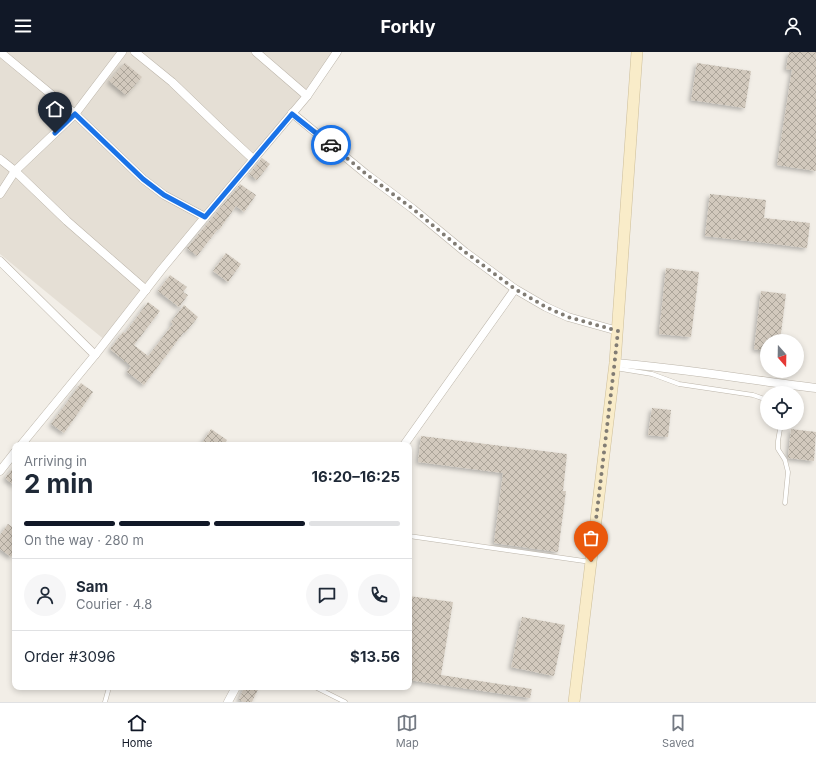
<!DOCTYPE html>
<html lang="en">
<head>
<meta charset="utf-8">
<style>
	body { margin:0; font-family:Inter,sans-serif; background:#f6f6f7; color:#1f2937; height:100vh; display:flex; flex-direction:column; font-size:15px; white-space:nowrap }
	* { box-sizing:border-box; margin:0 }
	p { font-size:13px; color:#747a83 }
	.icon { flex:none; width:22px; height:22px; fill:none; stroke:currentColor; stroke-width:2; stroke-linecap:round; stroke-linejoin:round }
	.map { position:relative; flex:1; overflow:hidden }
	.side { position:absolute; left:12px; top:390px; width:400px; height:248px; display:flex; flex-direction:column; background:#fff; border-radius:8px; box-shadow:0 2px 6px #0003 }
	.side>* { flex:none }
	.needle { width:26px; rotate:160deg }
	.controls { position:absolute; left:760px; top:282px; display:grid; gap:8px }
	.controls a { display:grid; place-items:center; width:44px; height:44px; border-radius:50%; background:#fff; box-shadow:0 2px 6px #0003; font-size:20px }
	.pin { position:absolute; display:grid; place-items:center; width:34px; height:34px; color:#fff; margin:-41px -17px; border-radius:50% 50% 50% 0; rotate:-45deg; box-shadow:0 0 4px #0007 }
	.pin .icon { rotate:45deg }
	.courier { position:absolute; display:grid; place-items:center; width:40px; height:40px; margin:-20px; border:3px solid #1a73e8; border-radius:50%; background:#fff; color:#222; box-shadow:0 1px 5px #0007 }
	.overview em { font-style:normal; font-weight:700 }
	.overview div { display:flex; flex-direction:column-reverse }
	.overview { display:flex; align-items:center; justify-content:space-between; height:68px; padding:0 12px }
	h1 { font-size:26px; font-weight:700; line-height:30px }
	.bar { display:grid; grid-template-columns:repeat(4,1fr); gap:6px 4px; align-content:center; height:48px; padding:0 12px }
	.bar i { height:5px; border-radius:3px; background:#e0e1e3 }
	.bar .current { background:#111827 }
	.bar p { grid-column:span 4 }
	.line { display:flex; align-items:center; gap:10px; padding:0 12px; border-top:1px solid #e0e1e3 }
	.line div { flex:1 }
	.round { display:grid; place-items:center; flex:none; width:42px; height:42px; border-radius:21px; background:#f6f6f7 }
	header { display:flex; justify-content:space-between; align-items:center; height:52px; padding:0 12px; background:#111827; color:#fff; font-size:18px; font-weight:700 }
	.tabs { display:flex; justify-content:space-around; align-items:center; height:56px; border-top:1px solid #e0e1e3; background:#fff; font-size:11px; color:#747a83 }
	.tabs a { display:grid; justify-items:center; gap:2px }
	.tabs .current { color:#111827 }
	.map>svg:first-child { display:block }
</style>
</head>
<body>
<header><svg class="icon" aria-label="menu" viewBox="0 0 24 24"><path d="M4 6h16M4 12h16M4 18h16"/></svg>Forkly<svg class="icon" aria-label="person" viewBox="0 0 24 24"><circle cx="12" cy="8" r="4"/><path d="M4 21q1-7 8-7t8 7"/></svg></header>
<div class="map">
<svg width="816" height="650" viewBox="0 0 816 650">
	<defs>
		<pattern id="building-cross-hatch" width="8" height="8" patternUnits="userSpaceOnUse"><rect width="8" height="8" fill="#d2c9bd"/><path d="M0 0l8 8M0 8l8-8" fill="none" stroke="#aca59a"/></pattern>
		<filter id="shadow"><feDropShadow dx="-2.5" dy="2.5" stdDeviation="2" flood-color="#0004"/></filter>
	</defs>
	<rect width="100%" height="100%" fill="#f2eee7"/>
	<!-- residential -->
	<path fill="#e5dfd5" d="M0 0H336L106 289 0 202Z"/>
	<!-- building -->
	<g fill="url(#building-cross-hatch)" filter="url(#shadow)">
		<path d="M789 0H816V119L777 113 792 18 786 17Z"/>
		<path d="M125 11 142 25 126 43 109 29Z"/>
		<path d="M697 11 751 19 745 56 691 48Z"/>
		<path d="M262 106 270 112 257 128 249 122Z"/>
		<path d="M240 132 256 143 244 160 236 154 219 178 218 177 197 204 187 196Z"/>
		<path d="M710 142 766 148 764 166 810 171 807 196 705 184Z"/>
		<path d="M226 201 241 212 228 230 213 219Z"/>
		<path d="M666 216 699 220 691 285 659 282Z"/>
		<path d="M170 223 187 235 183 240 188 243 179 255 158 239Z"/>
		<path d="M761 239 786 242 780 289H767V299L754 297Z"/>
		<path d="M148 250 160 259 134 293 148 304 173 272 171 270 184 253 198 265 185 281 184 280 144 333 127 320 131 314 110 297 123 280 125 281Z"/>
		<path d="M81 331 93 340 64 381 51 372Z"/>
		<path d="M652 356 671 358 668 385 648 383Z"/>
		<path d="M211 377 227 388 224 393H201Z"/>
		<path d="M791 377 816 380 814 409 788 406Z"/>
		<path d="M421 384 567 402 563 439H566L558 500 494 491 503 421 418 410Z"/>
		<path d="M15 414V434L5 426Z"/>
		<path d="M8 472 15 477V499L11 505 0 497V483Z"/>
		<path d="M409 544 453 550 441 623 532 637 530 646 409 628Z"/>
		<path d="M522 565 565 573 554 624 511 615Z"/>
		<path d="M244 635H259L252 650H244L239 648Z"/>
	</g>
	<g fill="none" stroke-linecap="round" stroke-linejoin="round">
		<defs>
			<g id="lane">
				<path d="M615 316 652 322 679 332 753 343 767 348"/>
				<path d="M781 371 778 389V397L785 408 788 420 785 451"/>
				<path d="M409 484 591 510"/>
				<path d="M315 635 345 650"/>
				<path d="M105 650 108 639"/>
			</g>
			<g id="street">
				<path d="M0 0 75 62 143 127 164 143 205 165"/>
				<path d="M135 0 172 30 224 80 253 107"/>
				<path d="M256 0 307 44"/>
				<path d="M292 61 366 122 413 157 465 200 515 237 404 393"/>
				<path d="M0 107 15 119 67 169 146 238"/>
				<path d="M0 142 15 119 75 62 122 0"/>
				<path d="M0 209 95 303"/>
				<path d="M515 237 546 255 568 265 618 279"/>
				<path d="M615 311C682 316 749 328 816 336"/>
				<path d="M21 393 95 303 162 217 205 165 307 44 337 0"/>
				<path d="M0 419 15 400"/>
				<path d="M228 650 236 635"/>
			</g>
			<path id="secondary" d="M574 650 615 311 637 0"/>
		</defs>
		<!-- lane casing -->
		<use href="#lane" stroke="#bcb5aa" stroke-width="5"/>
		<!-- street casing -->
		<use href="#street" stroke="#bcb5aa" stroke-width="9"/>
		<!-- secondary casing -->
		<use href="#secondary" stroke="#cdbe9a" stroke-width="12"/>
		<!-- lane -->
		<use href="#lane" stroke="#fff" stroke-width="4"/>
		<!-- street -->
		<use href="#street" stroke="#fff" stroke-width="8"/>
		<!-- secondary -->
		<use href="#secondary" stroke="#f9ecc9" stroke-width="11"/>
	</g>
	<g fill="none" stroke-linecap="round" stroke-linejoin="round">
		<!-- done -->
		<path stroke="#817c74" stroke-width="4" stroke-dasharray="0 7.2" d="M331 93 366 122 413 157 465 200 515 237 546 255 568 265 618 279 614 316 591 510"/>
		<!-- route -->
		<path stroke="#1a73e8" stroke-width="5" d="M55 81 75 62 143 127 164 143 205 165 292 62 331 93"/>
	</g>
</svg>
<div class="controls">
<a><svg class="needle" viewBox="-14 -14 28 28"><path d="M0-13l5 13h-10z" fill="#e53935"/><path d="M0 13l5-13h-10z" fill="#747a83"/></svg></a>
<a><svg class="icon" aria-label="locate" viewBox="0 0 24 24"><circle cx="12" cy="12" r="6"/><path d="M12 2v4M12 18v4M2 12h4M18 12h4"/></svg></a>
</div>
<div class="pin" style="left:591px;top:510px;background:#ea580c"><svg class="icon" aria-label="bag" viewBox="0 0 24 24"><path d="M5 8h14l-1 12H6zM9 8a3 3 0 0 1 6 0"/></svg></div>
<div class="pin" style="left:55px;top:81px;background:#1f2937"><svg class="icon" aria-label="home" viewBox="0 0 24 24"><path d="M3 11l9-7 9 7M6 9v11h12V9"/></svg></div>
<div class="courier" style="left:331px;top:93px"><svg class="icon" aria-label="car" viewBox="0 0 24 24"><path d="M5 17H2v-5l4-1 3-4h7l3 4 3 1v5h-3M9 17h6M6 11h13"/><circle cx="7" cy="17" r="2"/><circle cx="17" cy="17" r="2"/></svg></div>
<section class="side">
<div class="overview"><div><h1>2 min</h1><p>Arriving in</p></div><em>16:20–16:25</em></div>
<div class="bar"><i class="current"></i><i class="current"></i><i class="current"></i><i></i><p>On the way · 280 m</p></div>
<div class="line" style="height:72px"><a class="round"><svg class="icon" aria-label="person" viewBox="0 0 24 24"><circle cx="12" cy="8" r="4"/><path d="M4 21q1-7 8-7t8 7"/></svg></a><div><b>Sam</b><p>Courier · 4.8</p></div><a class="round"><svg class="icon" aria-label="chat" viewBox="0 0 24 24"><path d="M4 5h16v11H9l-5 4z"/></svg></a><a class="round"><svg class="icon" aria-label="phone" viewBox="0 0 24 24"><path d="M5 4h4l2 5-3 2q2 4 5 5l2-3 5 2v4C11 20 4 13 5 4z"/></svg></a></div>
<div class="line" style="height:52px"><div>Order #3096</div><b>$13.56</b></div>
</section>
</div>
<nav class="tabs">
<a class="current"><svg class="icon" aria-label="home" viewBox="0 0 24 24"><path d="M3 11l9-7 9 7M6 9v11h12V9"/></svg>Home</a>
<a><svg class="icon" aria-label="map" viewBox="0 0 24 24"><path d="M3 6l6-2 6 2 6-2v14l-6 2-6-2-6 2zM9 4v14M15 6v14"/></svg>Map</a>
<a><svg class="icon" aria-label="saved" viewBox="0 0 24 24"><path d="M7 4h10v16l-5-4-5 4z"/></svg>Saved</a>
</nav>
</body>
</html>
